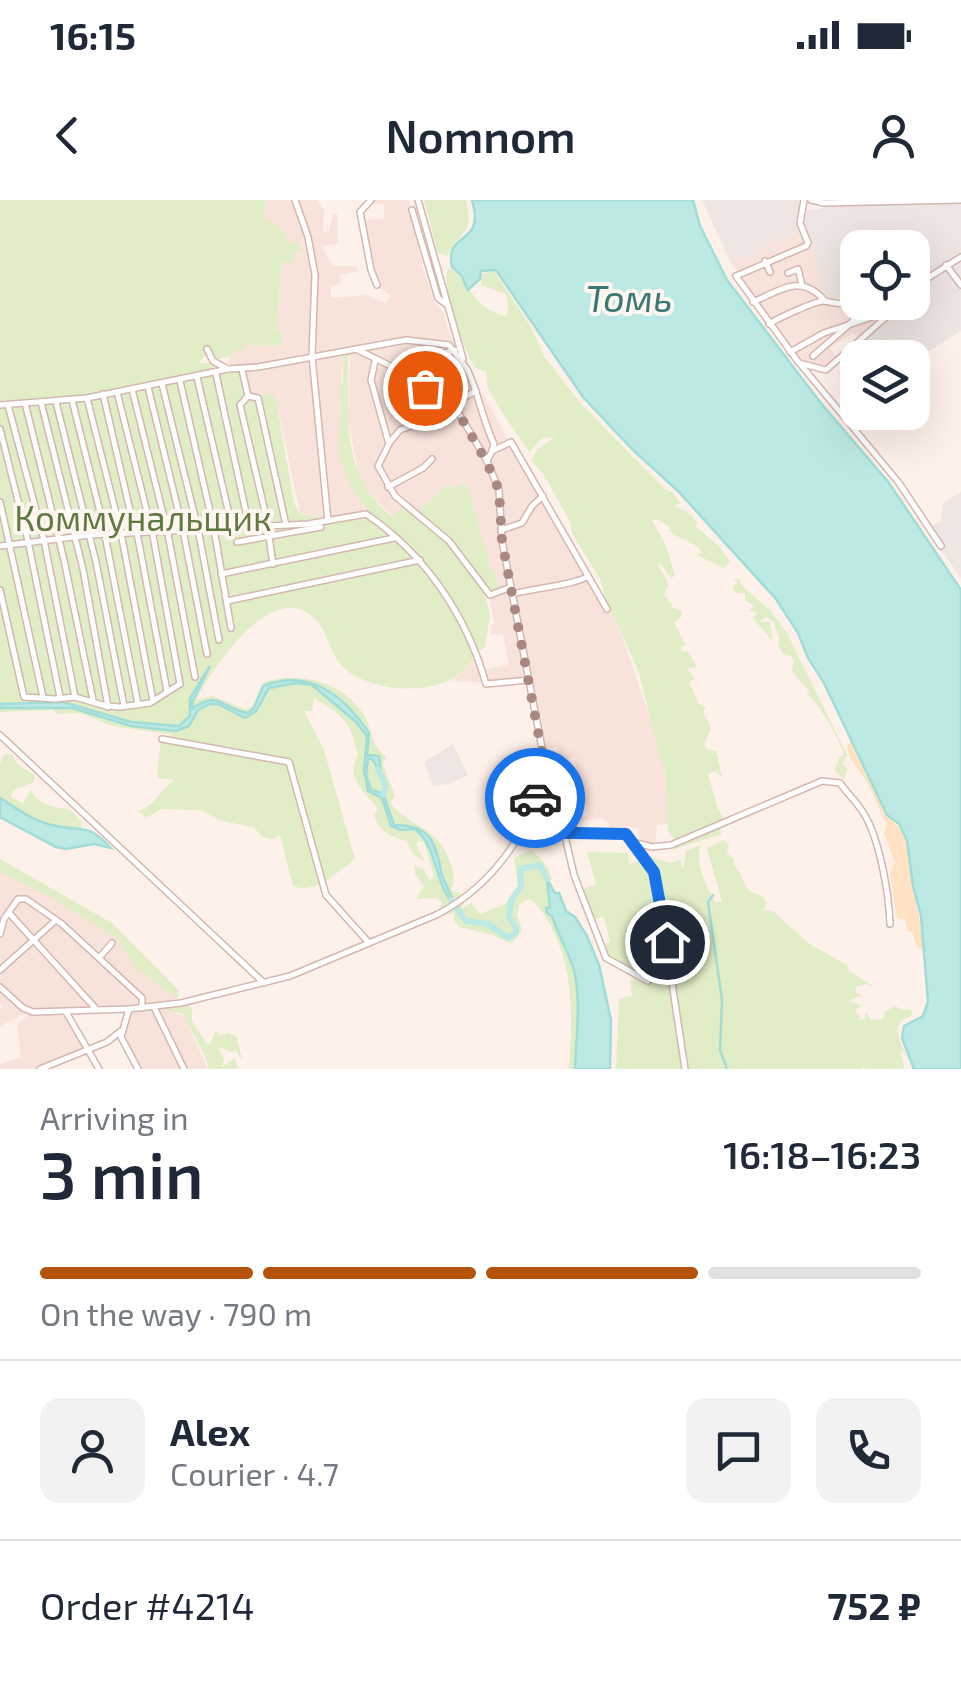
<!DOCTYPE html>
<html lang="en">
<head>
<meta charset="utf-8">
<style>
	body { margin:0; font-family:"Exo 2",sans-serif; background:#f2f2f3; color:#1f2937; height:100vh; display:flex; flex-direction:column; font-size:38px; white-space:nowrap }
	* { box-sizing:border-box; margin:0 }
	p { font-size:32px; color:#747a83 }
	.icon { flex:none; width:55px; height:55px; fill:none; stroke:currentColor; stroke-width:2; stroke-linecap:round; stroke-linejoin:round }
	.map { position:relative; height:869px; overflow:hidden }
	.panel { display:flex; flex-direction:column; background:#fff; flex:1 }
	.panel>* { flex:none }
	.fabs { position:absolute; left:840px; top:30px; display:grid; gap:20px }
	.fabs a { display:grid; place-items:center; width:90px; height:90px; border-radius:20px; background:#fff; box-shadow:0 10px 40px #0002; font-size:50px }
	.pin { position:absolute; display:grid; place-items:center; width:85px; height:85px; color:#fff; margin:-42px; border:5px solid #fff; border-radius:50%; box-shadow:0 2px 10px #0007 }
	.courier { position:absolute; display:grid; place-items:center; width:100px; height:100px; margin:-50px; border:8px solid #1a73e8; border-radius:50%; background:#fff; color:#222; box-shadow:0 2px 12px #0007 }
	.head em { font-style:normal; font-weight:600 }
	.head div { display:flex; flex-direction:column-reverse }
	.head { display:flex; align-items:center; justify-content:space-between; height:170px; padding:0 40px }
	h1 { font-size:65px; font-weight:600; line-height:75px }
	.bar { display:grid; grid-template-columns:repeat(4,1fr); gap:15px 10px; align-content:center; height:120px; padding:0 40px }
	.bar i { height:12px; border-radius:8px; background:#e0e1e3 }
	.bar .selected { background:#b45309 }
	.bar p { grid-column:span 4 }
	.line { display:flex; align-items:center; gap:25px; padding:0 40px; border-top:2px solid #e0e1e3 }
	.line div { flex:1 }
	.round { display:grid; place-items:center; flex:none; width:105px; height:105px; border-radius:20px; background:#f2f2f3 }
	.status { display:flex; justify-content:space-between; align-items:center; height:70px; padding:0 50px; background:#fff; direction:ltr }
	.status svg { height:28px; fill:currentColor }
	header { display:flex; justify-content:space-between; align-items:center; height:130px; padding:0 40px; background:#fff; font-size:45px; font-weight:600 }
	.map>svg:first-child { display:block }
</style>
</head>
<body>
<div class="status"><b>16:15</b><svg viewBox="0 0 49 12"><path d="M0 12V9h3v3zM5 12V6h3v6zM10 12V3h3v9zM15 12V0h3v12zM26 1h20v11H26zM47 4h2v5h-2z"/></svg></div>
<header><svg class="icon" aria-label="back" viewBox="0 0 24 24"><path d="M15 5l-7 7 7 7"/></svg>Nomnom<svg class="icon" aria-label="person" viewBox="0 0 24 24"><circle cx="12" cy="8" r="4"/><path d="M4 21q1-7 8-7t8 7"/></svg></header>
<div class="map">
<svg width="961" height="869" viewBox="0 0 961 869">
	<rect width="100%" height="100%" fill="#fef1e9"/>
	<!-- residential -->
	<g fill="#f8e3da">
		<path d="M266 0H317L324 10 323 33 329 30 333 13H337L338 44 323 46 326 55 333 66H357L358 71 340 75 341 84 331 86V98L366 95 386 103 391 96 378 87 373 77 364 20 384 18V4L373 5 372 0H409L423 69 435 101 443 112 449 133 530 279 608 405 624 442 658 541 662 565H665L668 624 657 625 655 646 640 641 638 627 609 631V624L601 618 565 624V622L588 615 574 557 560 559 557 547 544 549 531 478 525 476 491 483 453 481 478 456H482L486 470 509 464 503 434 490 435 491 425 494 423 489 398 501 394 495 373H492L466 282 454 288 446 285 416 313 393 317 365 289 358 271 348 219 350 154 342 170 339 243 351 285 366 312 320 321 319 317 300 313 275 194H249L244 168 232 167 228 162 231 151 244 145 281 146 276 132 282 62H294V51H300L289 44 263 18Z"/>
		<path d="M802 30 815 54 820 82 841 102 857 94 858 102 886 103 884 108 889 113 858 136 852 134 830 147 835 157 823 166 798 161 730 61 759 53V48Z"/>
		<path d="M0 667 120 733 178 795 171 803 30 811 0 826V810L3 806 0 805Z"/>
		<path d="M160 808 184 816 208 869H140L124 841 127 821 132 810Z"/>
		<path d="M29 814 68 816 83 848 39 869H0V863L21 858 17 825Z"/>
	</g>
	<!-- industrial -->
	<g fill="#efe5e2">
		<path d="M702 0H799L802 30 759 48 760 53 730 61Z"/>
		<path d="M961 3V131L913 161 894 138 880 151 871 149 858 136 888 113 884 108 886 103 912 102V48H858L857 94 840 102 834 95 825 96 820 82 815 54 801 23 805 10 820 9 824 5Z"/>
		<path d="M961 292V378L936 343 928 326 941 322 943 303Z"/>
		<path d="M453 544 468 575 448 584 433 586 424 562Z"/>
	</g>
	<!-- green -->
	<g fill="#e0edc6">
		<path d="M0 0H266L263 18 282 28 289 44 300 43 301 52 294 51V62H282L276 131 282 133V146L245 145 244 150 231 151V156L217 159 210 149 199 163H214L220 175 241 171 247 195 275 194 294 303 300 314 319 317 321 324 368 317 383 327C360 307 340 275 339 242 338 225 344 201 339 186L343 185V155L352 153 348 158C349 219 340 274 392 317L406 304 416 313 447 284 454 288 466 282 492 372H495L500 390 485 396 490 415 485 447 479 451 475 444 470 450 475 451 476 456C469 465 460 476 448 481 418 494 370 490 345 469 329 455 329 431 313 417 270 379 213 469 196 500L213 496 245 509 252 506 264 482C300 471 343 481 364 515 373 530 370 545 386 556L383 565 395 596 390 603C409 626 438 628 449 659 454 671 456 679 451 690L464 695 439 711 442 703 437 698 416 699 424 686 415 674 414 665 423 669 430 680 434 676 424 642 418 641 416 645 425 662 414 655 406 641C392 638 376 629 374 613L379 610C366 593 344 578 358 555 350 521 344 516 314 498L312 511H304L324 550 355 659C337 672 316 695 293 686L280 635 273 639 263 637 253 627 222 621 201 610 161 609 143 620 146 617 138 611C160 603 160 587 175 580L157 578 161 537 173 535 113 526 80 513 56 514 54 510 0 512Z"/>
		<path d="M424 0H466C475 40 458 27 448 56L438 53Z"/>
		<path d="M448 68C473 80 467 106 505 116L508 112 507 95 481 85 482 74 494 71 531 127 544 156 582 205 665 289 672 292 681 303 674 306 688 312 698 323 695 326 718 345 730 362 723 368 697 355 702 352C693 340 680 340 669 331L671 328 659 320H652L666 346 675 376 671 378 661 364 658 365 669 384 664 395 672 404 671 407 682 411V416L674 423 686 445 680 447 682 451 688 452 697 467 687 468 695 479 689 482 699 504 706 507 703 512 711 528 704 544 707 549 716 551 722 577 715 571 708 574 718 609 726 620 718 623 722 634 672 650 677 645 668 631 665 566 662 565 638 470 606 400 600 379 572 333 570 322 544 275 531 260 539 248 555 237 542 238 530 252C522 243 492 197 488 188 486 182 487 177 486 171L475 168C464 148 440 90 448 68Z"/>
		<path d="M733 379H740V384L770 410 787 433 847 555 842 564 847 568 844 580 835 570 839 557 844 555C840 539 819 504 807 494L810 492 792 471 794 461 791 456 784 455 778 446 779 437 773 422 766 417 760 422H770L773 442 753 418 757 412 749 411 754 406 745 400V393H736L732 387 738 383Z"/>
		<path d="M4 554H12L16 563 35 575 33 583 13 590 11 597 23 603 31 590C40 608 55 606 71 610L82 623 81 628C50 628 25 615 0 598V565Z"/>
		<path d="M723 640 729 645 727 653 734 659 733 665C746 675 741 693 761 695L767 703 763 710 773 711 808 743 847 765 849 771 875 787 865 784 856 787V793L862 795 848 801 861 805 855 811 860 817 858 820 865 819 866 813 872 820 883 819 885 811 896 806 899 809 911 810 912 816 902 820 897 828 901 845 910 863 901 849 904 869H865L864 866 862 869H616L619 799 632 796 630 781 641 774 609 757 602 745 610 742 604 717 593 719 581 689 596 685 587 652 628 653 629 664 653 657 669 663 680 660 683 669 686 651 701 645C694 660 706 687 715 702H722L707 648Z"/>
		<path d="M531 650C540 658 549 666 552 679L547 681C549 717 568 743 575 775 581 806 577 838 575 869H569C573 814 574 767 548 721 544 715 538 703 529 699L519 704 517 715 522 730 512 744 493 735 459 727 454 720V712L433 719 464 702 461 709 471 703 480 714 505 704 518 685 514 658Z"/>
		<path d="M0 659 112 723 179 791 178 799 136 768 118 739 49 696 0 672Z"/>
		<path d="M189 806 192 809V821L206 843 210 844 216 830 220 835 229 833 237 837 242 860 235 849 232 852 218 847 224 860 222 867 235 858 238 869H209C205 850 191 833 183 814L157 808Z"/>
	</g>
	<!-- sand -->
	<path fill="#fee2c3" d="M851 540 887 615 905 635 924 748 918 749 912 732H908L905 720 897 718 890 673 895 663 884 633 887 625 868 584 850 558 847 547Z"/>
	<!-- water -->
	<g fill="#bce9e4" stroke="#a1dcd6" stroke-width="2.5">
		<path d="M472 0H693L700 26 727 80 820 202 889 283 961 390V869H914L902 838 904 826 923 816 928 802 921 716 913 686 907 640 899 624 887 615 824 483 808 458 798 433 776 399 678 291 634 251 583 197 496 70 481 71 480 79 468 90 461 75 452 67C444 29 486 48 472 0Z"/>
		<path d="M210 466 192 503 193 508C220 489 223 510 248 513L254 508 263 486C309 468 344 495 369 533L367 555 379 556 381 573 372 559H368L366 575 371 590 383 593 394 625C429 625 435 640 441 671 443 682 451 691 453 703 434 684 439 648 415 629L401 630 391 626 382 598 368 591 364 571 367 536 355 521 312 485 297 483 269 488 256 511 245 518 218 504H210L198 510 189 526 176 531 131 526 72 508H0V504L63 502 131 522 179 526 190 516V498Z"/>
		<path d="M0 598C15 608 34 621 52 625 83 633 85 621 111 648L94 644 66 649 56 647 0 617Z"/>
		<path d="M547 679 555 693H559L566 711 575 717 587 736 599 765 611 820 610 869H575C576 840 581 806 575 774 570 753 559 738 552 716L547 713 546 708 550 707Z"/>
	</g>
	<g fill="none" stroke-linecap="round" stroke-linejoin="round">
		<!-- stream -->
		<path stroke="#a1dcd6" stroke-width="2.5" d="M713 695 708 702 722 800 720 850 727 869"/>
		<!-- river -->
		<g stroke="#bce9e4" stroke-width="6">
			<path d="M378 569 386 587 383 595"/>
			<path d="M451 700 466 721 488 724 508 738 516 733V727L509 718 511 700 521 687 520 669 540 665 547 679"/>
		</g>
		<defs>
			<g id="minor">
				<path d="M295 0 308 37 315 75 312 156 328 321"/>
				<path d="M371 0 360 12 371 70 377 85"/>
				<path d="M418 0 463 159"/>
				<path d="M804 0 800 23 808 43 806 46 736 76 799 163 826 170 903 102"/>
				<path d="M811 0 824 3 961 0"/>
				<path d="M412 10 438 98 446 104"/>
				<path d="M765 61 770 72"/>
				<path d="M946 65 961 85"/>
				<path d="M788 73 798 69 802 85"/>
				<path d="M912 88 961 57"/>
				<path d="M753 102C781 90 801 73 825 101"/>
				<path d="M769 124C777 119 816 100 825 101 840 104 841 106 858 98"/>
				<path d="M207 149 213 161 226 168"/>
				<path d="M790 152 824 133 878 115"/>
				<path d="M813 156 852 122 856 116 851 102"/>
				<path d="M375 161 371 180 389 244 378 266 395 296 449 341 490 395 511 387"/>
				<path d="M801 165 899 283 941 346"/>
				<path d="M467 169C479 194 482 219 494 244L492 251"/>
				<path d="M242 170 248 196 240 205 266 316 273 364"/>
				<path d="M216 174 249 326"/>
				<path d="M197 177 232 327"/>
				<path d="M180 181 214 329 231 428"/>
				<path d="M420 183 426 173 429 158 455 150"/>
				<path d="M162 184 198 329 219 440"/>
				<path d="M148 187 183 330 207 454"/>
				<path d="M132 189 168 334 195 477"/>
				<path d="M103 194 135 332"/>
				<path d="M248 196 258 198 286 325"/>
				<path d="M87 198 121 333 153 501"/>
				<path d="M72 200 102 320 138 504"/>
				<path d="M41 202 83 369 108 507"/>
				<path d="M56 202 96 362 124 506"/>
				<path d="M25 203 64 360 93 500"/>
				<path d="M453 203 476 191"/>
				<path d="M0 205 87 198 228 169 258 167 406 140 449 145 466 168"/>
				<path d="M8 205 44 340 75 497"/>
				<path d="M0 229 28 341 60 497"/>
				<path d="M390 242 400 230 429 219 434 207 429 194"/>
				<path d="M487 261 492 251 511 242 607 409"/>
				<path d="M388 287 423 268 432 259"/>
				<path d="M0 302 43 497"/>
				<path d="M501 330 522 323 532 306 543 296"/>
				<path d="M137 333 167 491"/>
				<path d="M237 342 321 327"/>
				<path d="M0 346 90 335 308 324 366 314C425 354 467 416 486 484L528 480"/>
				<path d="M221 374 394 338"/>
				<path d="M0 390 24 497 55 499 75 497 106 506 120 507 150 503 180 484 153 336 117 192"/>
				<path d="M512 394C530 389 579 384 588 376"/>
				<path d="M227 401 420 360"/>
				<path d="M0 535 264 783"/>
				<path d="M162 539 289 562 326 695 369 743"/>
				<path d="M521 631 624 633 649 663 657 683 685 869"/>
				<path d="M564 632 574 675 606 758 648 781"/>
				<path d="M632 642 652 647 671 645 822 581 840 583C846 592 854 599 860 608 879 632 889 694 890 724"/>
				<path d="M9 713 97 810"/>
				<path d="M0 734 4 719 18 699H26L62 724 142 798V808"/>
				<path d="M99 758 112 743"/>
				<path d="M0 770 56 720"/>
				<path d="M0 787 23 808 33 812 129 809 181 803 290 776 436 715C495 685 542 620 543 553L502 341 499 290 487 261 451 200 436 196 409 175 358 150"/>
				<path d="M154 807 184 869"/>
				<path d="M129 809 121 837 138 869"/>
				<path d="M66 812 99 869"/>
				<path d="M40 869 107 842 121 831"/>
			</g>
		</defs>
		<!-- minor casing -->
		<use href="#minor" stroke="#d4b7b0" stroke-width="8"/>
		<!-- minor -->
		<use href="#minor" stroke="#fff" stroke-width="5"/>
	</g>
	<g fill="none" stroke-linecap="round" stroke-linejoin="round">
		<!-- done -->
		<path stroke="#a98882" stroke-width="10" stroke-dasharray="0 18" d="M425 188 436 196 451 200 486 261 499 290 502 341 542 553 535 598"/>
		<!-- route -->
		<path stroke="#1a73e8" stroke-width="12" d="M535 598 522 632 626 634 654 672 667 742"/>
	</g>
	<g text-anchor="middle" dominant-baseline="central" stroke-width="8" stroke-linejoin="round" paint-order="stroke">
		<!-- park labels -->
		<g font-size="35" fill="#607a3f" stroke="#fff6f1">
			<text x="143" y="317">Коммунальщик</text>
		</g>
		<!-- water labels -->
		<g font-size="38" font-style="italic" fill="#3a7973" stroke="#fff6f1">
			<text x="629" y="97">Томь</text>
		</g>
	</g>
</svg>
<div class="fabs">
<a><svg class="icon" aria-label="locate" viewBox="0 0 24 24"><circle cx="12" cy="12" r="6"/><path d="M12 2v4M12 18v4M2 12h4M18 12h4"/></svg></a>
<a><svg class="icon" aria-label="layers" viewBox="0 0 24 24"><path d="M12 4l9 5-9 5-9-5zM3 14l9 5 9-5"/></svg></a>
</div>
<div class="pin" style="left:425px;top:188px;background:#ea580c"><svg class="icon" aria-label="bag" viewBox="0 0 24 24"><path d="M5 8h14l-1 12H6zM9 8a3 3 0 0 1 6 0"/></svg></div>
<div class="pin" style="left:667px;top:742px;background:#1f2937"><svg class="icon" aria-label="home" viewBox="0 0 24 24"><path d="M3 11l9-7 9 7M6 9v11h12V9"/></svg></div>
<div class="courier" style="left:535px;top:598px"><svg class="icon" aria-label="car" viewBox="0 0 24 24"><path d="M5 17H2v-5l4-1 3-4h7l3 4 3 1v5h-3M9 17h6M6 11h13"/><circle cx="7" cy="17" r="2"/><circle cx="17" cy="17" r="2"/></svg></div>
</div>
<section class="panel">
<div class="head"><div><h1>3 min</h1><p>Arriving in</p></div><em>16:18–16:23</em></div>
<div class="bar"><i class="selected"></i><i class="selected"></i><i class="selected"></i><i></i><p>On the way · 790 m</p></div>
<div class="line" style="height:180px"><a class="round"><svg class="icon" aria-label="person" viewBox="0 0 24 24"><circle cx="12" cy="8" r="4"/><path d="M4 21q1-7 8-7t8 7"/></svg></a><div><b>Alex</b><p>Courier · 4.7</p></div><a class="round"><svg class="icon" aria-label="chat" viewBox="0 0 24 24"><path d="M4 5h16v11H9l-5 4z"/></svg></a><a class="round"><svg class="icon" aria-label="phone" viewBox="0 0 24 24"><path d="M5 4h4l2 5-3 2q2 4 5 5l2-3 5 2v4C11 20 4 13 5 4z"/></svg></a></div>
<div class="line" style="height:130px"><div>Order #4214</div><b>752 ₽</b></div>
</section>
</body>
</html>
